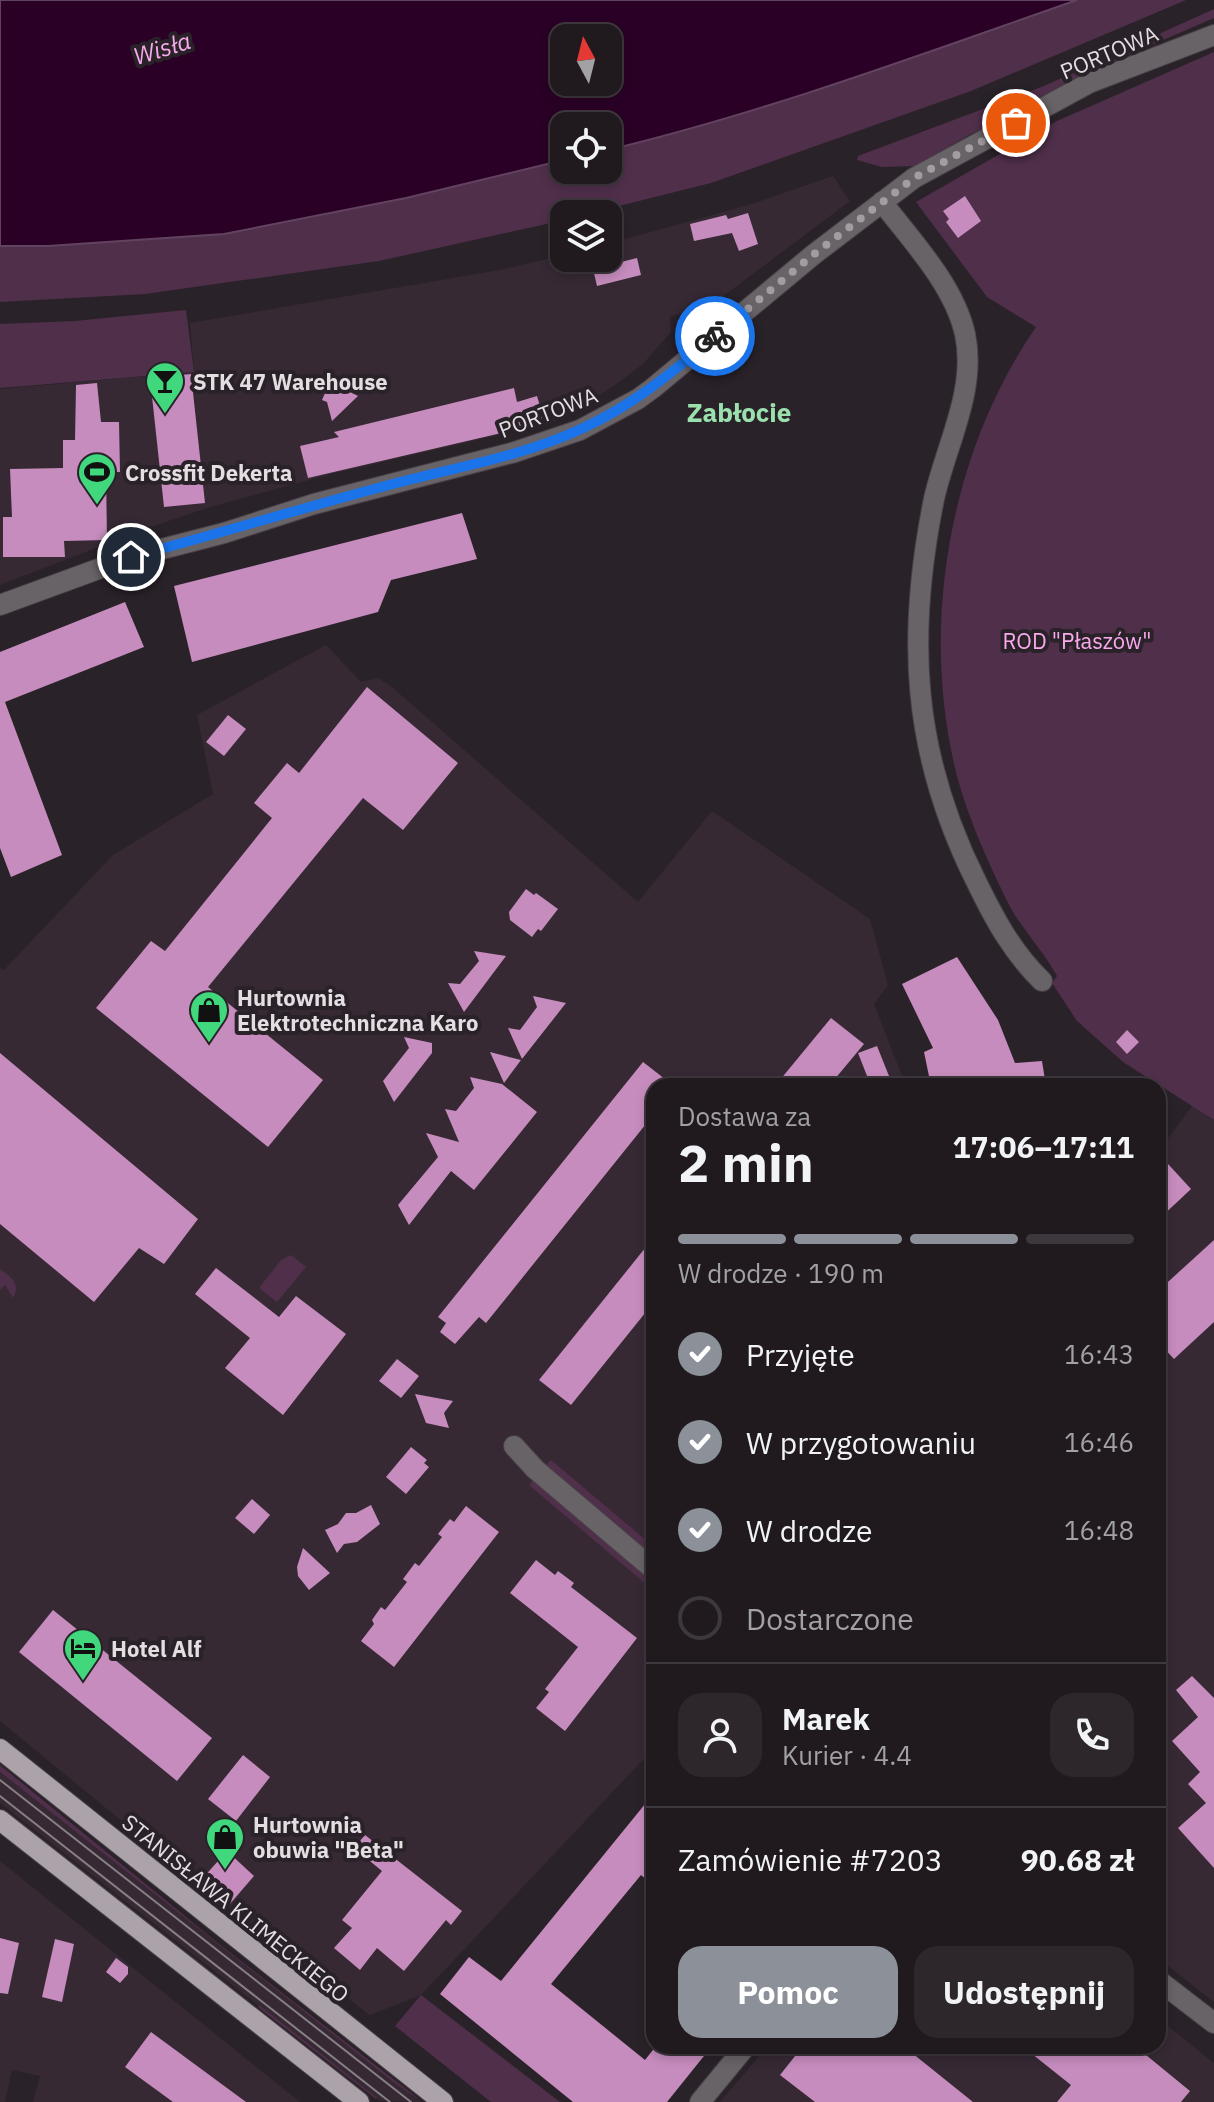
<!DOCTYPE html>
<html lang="pl">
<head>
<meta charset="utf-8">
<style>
	body { margin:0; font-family:"IBM Plex Sans",sans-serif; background:#2d272c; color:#f1f3f6; height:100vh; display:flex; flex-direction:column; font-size:30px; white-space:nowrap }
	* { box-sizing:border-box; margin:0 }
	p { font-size:26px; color:#a2a1a4 }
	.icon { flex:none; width:44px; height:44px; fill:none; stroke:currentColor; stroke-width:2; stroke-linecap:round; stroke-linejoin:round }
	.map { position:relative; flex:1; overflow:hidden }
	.side { position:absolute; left:646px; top:1078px; width:520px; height:976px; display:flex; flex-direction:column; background:#201a1f; border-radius:24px; box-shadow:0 4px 12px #0003,0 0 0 2px #3d383d }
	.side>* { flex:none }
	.needle { width:52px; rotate:353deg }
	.controls { position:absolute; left:550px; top:24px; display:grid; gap:16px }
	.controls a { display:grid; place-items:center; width:72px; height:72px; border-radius:16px; background:#201a1f; box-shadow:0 4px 12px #0003,0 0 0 2px #3d383d; font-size:40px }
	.pin { position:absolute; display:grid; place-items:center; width:68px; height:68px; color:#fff; margin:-34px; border:4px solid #fff; border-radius:50%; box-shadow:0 2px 8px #0007 }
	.courier { position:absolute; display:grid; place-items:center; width:80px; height:80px; margin:-40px; border:6px solid #1a73e8; border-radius:50%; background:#fff; color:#222; box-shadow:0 2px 10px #0007 }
	.head em { font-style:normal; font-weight:700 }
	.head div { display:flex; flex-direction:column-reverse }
	.head { display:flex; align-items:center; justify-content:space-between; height:136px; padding:0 32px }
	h1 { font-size:52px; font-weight:700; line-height:60px }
	.bar { display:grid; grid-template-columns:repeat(4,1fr); gap:12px 8px; align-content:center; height:96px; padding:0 32px }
	.bar i { height:10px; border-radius:6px; background:#3d383d }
	.bar .on { background:#8c9099 }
	.bar p { grid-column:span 4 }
	.line { display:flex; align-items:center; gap:20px; padding:0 32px; border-top:2px solid #3d383d }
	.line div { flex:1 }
	.round { display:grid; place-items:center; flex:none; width:84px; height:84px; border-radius:24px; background:#2d272c }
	ol { padding:0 32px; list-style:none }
	li { display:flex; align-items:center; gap:24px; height:88px }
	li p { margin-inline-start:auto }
	li .icon { padding:8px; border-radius:50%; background:#8c9099; color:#fff; stroke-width:4 }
	li:last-child { color:#a2a1a4 }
	li i { width:44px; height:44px; border:4px solid #3d383d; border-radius:50% }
	.button { display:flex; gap:16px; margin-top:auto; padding:16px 32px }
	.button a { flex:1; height:92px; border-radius:24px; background:#8c9099; color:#fff; font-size:32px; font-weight:700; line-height:92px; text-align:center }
	.button a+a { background:#2d272c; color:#f1f3f6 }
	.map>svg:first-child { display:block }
</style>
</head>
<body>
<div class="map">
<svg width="1214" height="2102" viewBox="0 0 1214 2102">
	<rect width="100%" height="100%" fill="#2a2229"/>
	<!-- built -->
	<g fill="#362934">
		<path d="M833 176 850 201 714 303 670 317 671 332 643 364 611 388 555 421 534 429 528 428 331 474 210 507 148 528 0 585V389L194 372 190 323 500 270 564 255V258H608V244L755 203Z"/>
		<path d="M326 645 361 682 378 678 392 687 638 902 712 811 870 919 888 985 874 1004 906 1086H654V1748L421 1995 370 2015 235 1914 0 1721V968L4 970 113 855 213 794 197 715Z"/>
		<path d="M1193 1105 1214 1120V2002L1158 1958V1148L1170 1136Z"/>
		<path d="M0 1772 165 1902 421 2102 380 2101 0 1803Z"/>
		<path d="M0 1861 300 2102H33L40 2076 12 2070 5 2102H0Z"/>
		<path d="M1158 2018 1214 2063V2102H720L768 2046H1158Z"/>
	</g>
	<!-- green -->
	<g fill="#502f4b">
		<path d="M1077 0H1186L971 91 711 183 587 214H564V220L379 261 145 294 0 302V246H48L224 234 406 198 564 160V170H608V150C767 112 922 54 1077 0Z"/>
		<path d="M1214 9V18L1101 67 1065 91 969 135 915 166 882 167 857 160 858 156 1044 86Z"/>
		<path d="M1214 52V1120L1123 1062 1077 1021 1052 983 1057 976C1046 956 1032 940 1019 921 1010 909 1003 892 996 878 981 846 966 810 957 776 919 627 949 453 1036 327L987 297 916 202 1057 121Z"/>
		<path d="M186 310 194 372 0 388V324L75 321Z"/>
		<path d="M291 1255 306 1267 277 1302 259 1288 281 1260Z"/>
		<path d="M0 1269C11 1277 21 1284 13 1298L5 1285 0 1290Z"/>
		<path d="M551 1460 654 1547V1558L545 1466Z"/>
		<path d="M534 1479 654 1580V1591L529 1485Z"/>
		<path d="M0 1765 218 1943 423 2102 396 2084 0 1772Z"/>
		<path d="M421 1995 560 2102H491L395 2026Z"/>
		<path d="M259 2005 377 2098 376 2099 258 2007Z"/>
	</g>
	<!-- water -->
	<path fill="#2a0026" stroke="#62435f" stroke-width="2" fill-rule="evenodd" d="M0 0H1077C922 54 767 112 608 150V126H564V160L406 198 224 234 48 246H0ZM564 38H608V82H564Z"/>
	<!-- building -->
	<g fill="#c68cbd">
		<path d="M965 196 981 221 958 238 946 222 949 219 943 211Z"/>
		<path d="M748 213 758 244 739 251 732 233 694 241 690 224 726 215 728 219Z"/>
		<path d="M637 258 641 275 597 286 593 269Z"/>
		<path d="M191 374 205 503 164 507 150 378Z"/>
		<path d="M330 382 358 396 332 421 327 402 322 400Z"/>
		<path d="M97 383 101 422H119L120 472H106L107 540 64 541 65 557H3V517H12L10 469 63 468V440H75L76 385Z"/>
		<path d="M514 388 517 402 537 396 545 423 308 478 300 446 339 437 334 432Z"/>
		<path d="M462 513 477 559 391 580 378 612 192 662 174 586Z"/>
		<path d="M125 602 144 647 5 702 62 855 11 877 0 848V652Z"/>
		<path d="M367 687 458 763 403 830 363 798 208 987 323 1080 268 1147 96 1008 151 941 165 951 272 818 254 803 287 763 299 773Z"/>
		<path d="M228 715 246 729 224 756 206 742Z"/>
		<path d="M526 889 534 895 536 893 558 909 541 931 538 929 532 937 510 920 509 912Z"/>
		<path d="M474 951 506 956 464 1012 448 983 460 984 479 961Z"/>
		<path d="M957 957 998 1020 1015 1063 1042 1061 1046 1086H931L924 1052 933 1048 902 984Z"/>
		<path d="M533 996 566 1003 522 1059 508 1028 520 1030 537 1007Z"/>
		<path d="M831 1018 864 1044 829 1086H775Z"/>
		<path d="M1127 1030 1139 1042 1127 1054 1116 1042Z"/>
		<path d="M404 1037 432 1043V1053L394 1102 383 1081 409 1048Z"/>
		<path d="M877 1046 893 1086H871L858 1053Z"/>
		<path d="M490 1052 521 1060 504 1083Z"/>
		<path d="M0 1053 198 1219 164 1264 139 1248 94 1302 0 1224Z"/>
		<path d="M643 1062 674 1086H654V1114L486 1323 479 1317 455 1344 440 1332 446 1323 438 1317Z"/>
		<path d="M470 1077 502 1084 537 1112 474 1190 451 1171 409 1225 398 1205 438 1157 426 1133 459 1142 445 1109 456 1111 474 1088Z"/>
		<path d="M1158 1153 1191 1189 1158 1220Z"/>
		<path d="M654 1237V1302L571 1405 539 1380Z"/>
		<path d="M1214 1240V1322L1174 1359 1158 1342V1291Z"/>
		<path d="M216 1268 279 1317 296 1296 346 1334 283 1415 225 1368 250 1338 195 1294Z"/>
		<path d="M397 1359 419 1376 401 1398 379 1381Z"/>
		<path d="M415 1394 453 1401 444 1413 449 1428 426 1423Z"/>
		<path d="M411 1447 427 1460 424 1463 429 1467 406 1494 386 1477Z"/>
		<path d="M252 1499 270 1515 254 1534 235 1518Z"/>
		<path d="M371 1505 380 1524 357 1542 344 1544 337 1553 325 1530 338 1524 346 1513H356Z"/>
		<path d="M466 1506 499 1532 394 1667 361 1641 374 1624 372 1620 381 1607 385 1610 407 1582 403 1579 415 1563 419 1566 442 1537 438 1534 450 1519 454 1522Z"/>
		<path d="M303 1548 330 1573 309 1590 298 1576 297 1567Z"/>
		<path d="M536 1560 555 1575 558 1571 574 1583 571 1587 637 1638 565 1731 536 1708 549 1692 545 1689 578 1647 510 1593Z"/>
		<path d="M53 1610 212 1738 177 1781 19 1652Z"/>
		<path d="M1192 1676 1214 1698V1868L1178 1828 1206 1803 1188 1784 1200 1772 1172 1741 1198 1717 1176 1690Z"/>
		<path d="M243 1755 270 1777 236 1821 208 1799Z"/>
		<path d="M654 1793V1886L641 1875 551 1984 645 2060 656 2046H712L667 2102H573L440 1994 469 1957 501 1981Z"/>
		<path d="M365 1835 462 1911 451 1925 446 1920 404 1971 377 1948 360 1970 334 1948 352 1928 342 1920 382 1871 354 1848Z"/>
		<path d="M227 1851 254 1876 229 1905 201 1880Z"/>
		<path d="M0 1938 19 1943 8 1994 0 1993Z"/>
		<path d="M55 1939 74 1944 62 2002 42 1997Z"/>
		<path d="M116 1958 128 1967V1974L120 1983 106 1972Z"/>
		<path d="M151 2032 246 2102H173L125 2067Z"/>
		<path d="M803 2046H917L912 2053 973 2102H815L780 2075Z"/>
		<path d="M1022 2046H1135L1190 2091 1181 2102H1057L1071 2085Z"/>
	</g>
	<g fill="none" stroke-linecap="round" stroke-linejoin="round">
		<defs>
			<g id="minor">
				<path d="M882 202C912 241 954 285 965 334 977 390 946 445 934 499 906 637 912 753 976 881 994 918 1012 952 1042 981"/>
				<path d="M0 605 131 557 224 533 314 504 515 452 580 430 638 399 653 388 813 255 914 178 1089 83 1214 35"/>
				<path d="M514 1446 535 1469 654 1570"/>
				<path d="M1158 1980 1214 2023"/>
				<path d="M700 2102 746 2046"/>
			</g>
			<g id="primary">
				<path d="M0 1749 443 2102"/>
				<path d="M0 1820 359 2102"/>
			</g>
		</defs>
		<!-- minor casing -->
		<use href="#minor" stroke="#484047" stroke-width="22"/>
		<!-- primary casing -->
		<use href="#primary" stroke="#484047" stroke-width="22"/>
		<!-- minor -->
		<use href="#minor" stroke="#686367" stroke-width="20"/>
		<!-- primary -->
		<use href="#primary" stroke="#aca2aa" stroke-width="20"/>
		<!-- tram -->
		<g stroke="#867f85" stroke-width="2">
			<path d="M0 1780 411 2102"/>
			<path d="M0 1796 390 2102"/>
		</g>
	</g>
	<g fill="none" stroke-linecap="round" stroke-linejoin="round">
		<!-- done -->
		<path stroke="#a39ca2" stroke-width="8" stroke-dasharray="0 14.4" d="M715 336 813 255 914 178 1016 123"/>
		<!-- route -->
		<path stroke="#1a73e8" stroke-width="10" d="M131 557C218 534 302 508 389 485 452 468 521 457 581 429 632 406 673 372 715 336"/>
	</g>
	<!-- icons -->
	<defs>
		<symbol id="bar-pin" viewBox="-11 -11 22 30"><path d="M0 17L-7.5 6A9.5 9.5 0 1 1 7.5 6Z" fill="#41d77c" stroke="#2a2229"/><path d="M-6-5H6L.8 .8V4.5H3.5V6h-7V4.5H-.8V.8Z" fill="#111"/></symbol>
		<symbol id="stadium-pin" viewBox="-11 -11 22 30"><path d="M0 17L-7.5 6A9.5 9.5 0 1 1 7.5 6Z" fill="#41d77c" stroke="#2a2229"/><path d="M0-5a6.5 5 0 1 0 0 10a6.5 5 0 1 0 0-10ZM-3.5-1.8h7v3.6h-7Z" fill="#111"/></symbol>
		<symbol id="shop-pin" viewBox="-11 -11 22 30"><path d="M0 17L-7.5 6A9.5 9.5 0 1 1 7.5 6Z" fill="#41d77c" stroke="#2a2229"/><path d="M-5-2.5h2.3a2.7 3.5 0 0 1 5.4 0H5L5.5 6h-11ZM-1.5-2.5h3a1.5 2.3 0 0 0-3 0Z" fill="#111"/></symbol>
		<symbol id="hotel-pin" viewBox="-11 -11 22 30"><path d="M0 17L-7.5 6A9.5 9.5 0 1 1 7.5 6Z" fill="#41d77c" stroke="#2a2229"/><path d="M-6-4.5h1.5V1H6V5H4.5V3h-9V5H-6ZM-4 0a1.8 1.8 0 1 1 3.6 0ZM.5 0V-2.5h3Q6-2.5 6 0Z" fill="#111"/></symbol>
	</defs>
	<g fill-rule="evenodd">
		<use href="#bar-pin" x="143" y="359" width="44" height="60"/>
		<use href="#stadium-pin" x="75" y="450" width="44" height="60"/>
		<use href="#shop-pin" x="187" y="988" width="44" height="60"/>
		<use href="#hotel-pin" x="61" y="1626" width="44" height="60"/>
		<use href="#shop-pin" x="203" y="1815" width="44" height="60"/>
	</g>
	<g text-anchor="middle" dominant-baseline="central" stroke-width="8" stroke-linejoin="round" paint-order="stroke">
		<!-- street labels -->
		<g font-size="22" fill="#e4dee3" stroke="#2a2229">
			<text transform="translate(1109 52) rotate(-23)">PORTOWA</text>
			<text transform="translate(548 412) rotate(-21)">PORTOWA</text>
			<text transform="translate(236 1908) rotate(39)">STANISŁAWA KLIMECKIEGO</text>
		</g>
		<!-- poi labels -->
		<g font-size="22" font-weight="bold" fill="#e4dee3" stroke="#2a2229" text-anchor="start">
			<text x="193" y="381">STK 47 Warehouse</text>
			<text x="125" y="472">Crossfit Dekerta</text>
			<text x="237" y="997">Hurtownia<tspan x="237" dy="25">Elektrotechniczna Karo</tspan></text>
			<text x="111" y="1648">Hotel Alf</text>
			<text x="253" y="1824">Hurtownia<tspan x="253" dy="25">obuwia "Beta"</tspan></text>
		</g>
		<!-- park labels -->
		<g font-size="22" fill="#f9a9ec" stroke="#2a2229">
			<text x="1077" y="640">ROD "Płaszów"</text>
		</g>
		<!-- water labels -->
		<g font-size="24" font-style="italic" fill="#f8a9ec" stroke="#2a2229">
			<text transform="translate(162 48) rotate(-17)">Wisła</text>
		</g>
		<!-- quarter labels -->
		<g font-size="26" font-weight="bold" fill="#9be1ae" stroke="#2a2229">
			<text x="739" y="412">Zabłocie</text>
		</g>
	</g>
</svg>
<div class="controls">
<a><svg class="needle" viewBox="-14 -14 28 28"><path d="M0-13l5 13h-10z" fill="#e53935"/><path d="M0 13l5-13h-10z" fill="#a2a1a4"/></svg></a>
<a><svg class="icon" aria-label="locate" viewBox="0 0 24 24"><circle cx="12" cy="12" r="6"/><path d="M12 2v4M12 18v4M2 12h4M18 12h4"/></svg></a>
<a><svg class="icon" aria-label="layers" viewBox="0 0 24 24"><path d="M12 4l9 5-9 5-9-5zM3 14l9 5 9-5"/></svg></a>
</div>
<div class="pin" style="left:1016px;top:123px;background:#ea580c"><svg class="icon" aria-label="bag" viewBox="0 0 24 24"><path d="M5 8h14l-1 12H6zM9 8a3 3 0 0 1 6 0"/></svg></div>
<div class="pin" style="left:131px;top:557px;background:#1f2937"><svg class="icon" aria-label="home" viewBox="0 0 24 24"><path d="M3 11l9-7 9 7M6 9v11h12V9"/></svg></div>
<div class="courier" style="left:715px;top:336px"><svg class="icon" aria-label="bike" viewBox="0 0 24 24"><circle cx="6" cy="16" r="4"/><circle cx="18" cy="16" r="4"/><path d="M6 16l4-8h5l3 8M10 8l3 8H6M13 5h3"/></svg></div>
<section class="side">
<div class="head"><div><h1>2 min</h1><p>Dostawa za</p></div><em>17:06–17:11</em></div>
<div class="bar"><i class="on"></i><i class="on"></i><i class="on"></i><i></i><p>W drodze · 190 m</p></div>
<ol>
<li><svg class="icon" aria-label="check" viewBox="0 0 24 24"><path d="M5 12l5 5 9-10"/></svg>Przyjęte<p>16:43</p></li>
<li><svg class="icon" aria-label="check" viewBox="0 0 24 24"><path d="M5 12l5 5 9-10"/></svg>W przygotowaniu<p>16:46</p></li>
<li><svg class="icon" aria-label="check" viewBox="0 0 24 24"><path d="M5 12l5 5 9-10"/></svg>W drodze<p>16:48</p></li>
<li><i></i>Dostarczone</li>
</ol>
<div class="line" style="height:144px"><a class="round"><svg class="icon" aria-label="person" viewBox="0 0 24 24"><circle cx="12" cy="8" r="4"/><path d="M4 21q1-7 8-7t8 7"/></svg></a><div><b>Marek</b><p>Kurier · 4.4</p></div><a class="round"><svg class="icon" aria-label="phone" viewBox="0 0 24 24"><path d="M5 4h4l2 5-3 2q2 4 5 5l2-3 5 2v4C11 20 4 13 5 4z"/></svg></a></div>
<div class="line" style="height:104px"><div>Zamówienie #7203</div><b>90.68 zł</b></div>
<div class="button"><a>Pomoc</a><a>Udostępnij</a></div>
</section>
</div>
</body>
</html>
